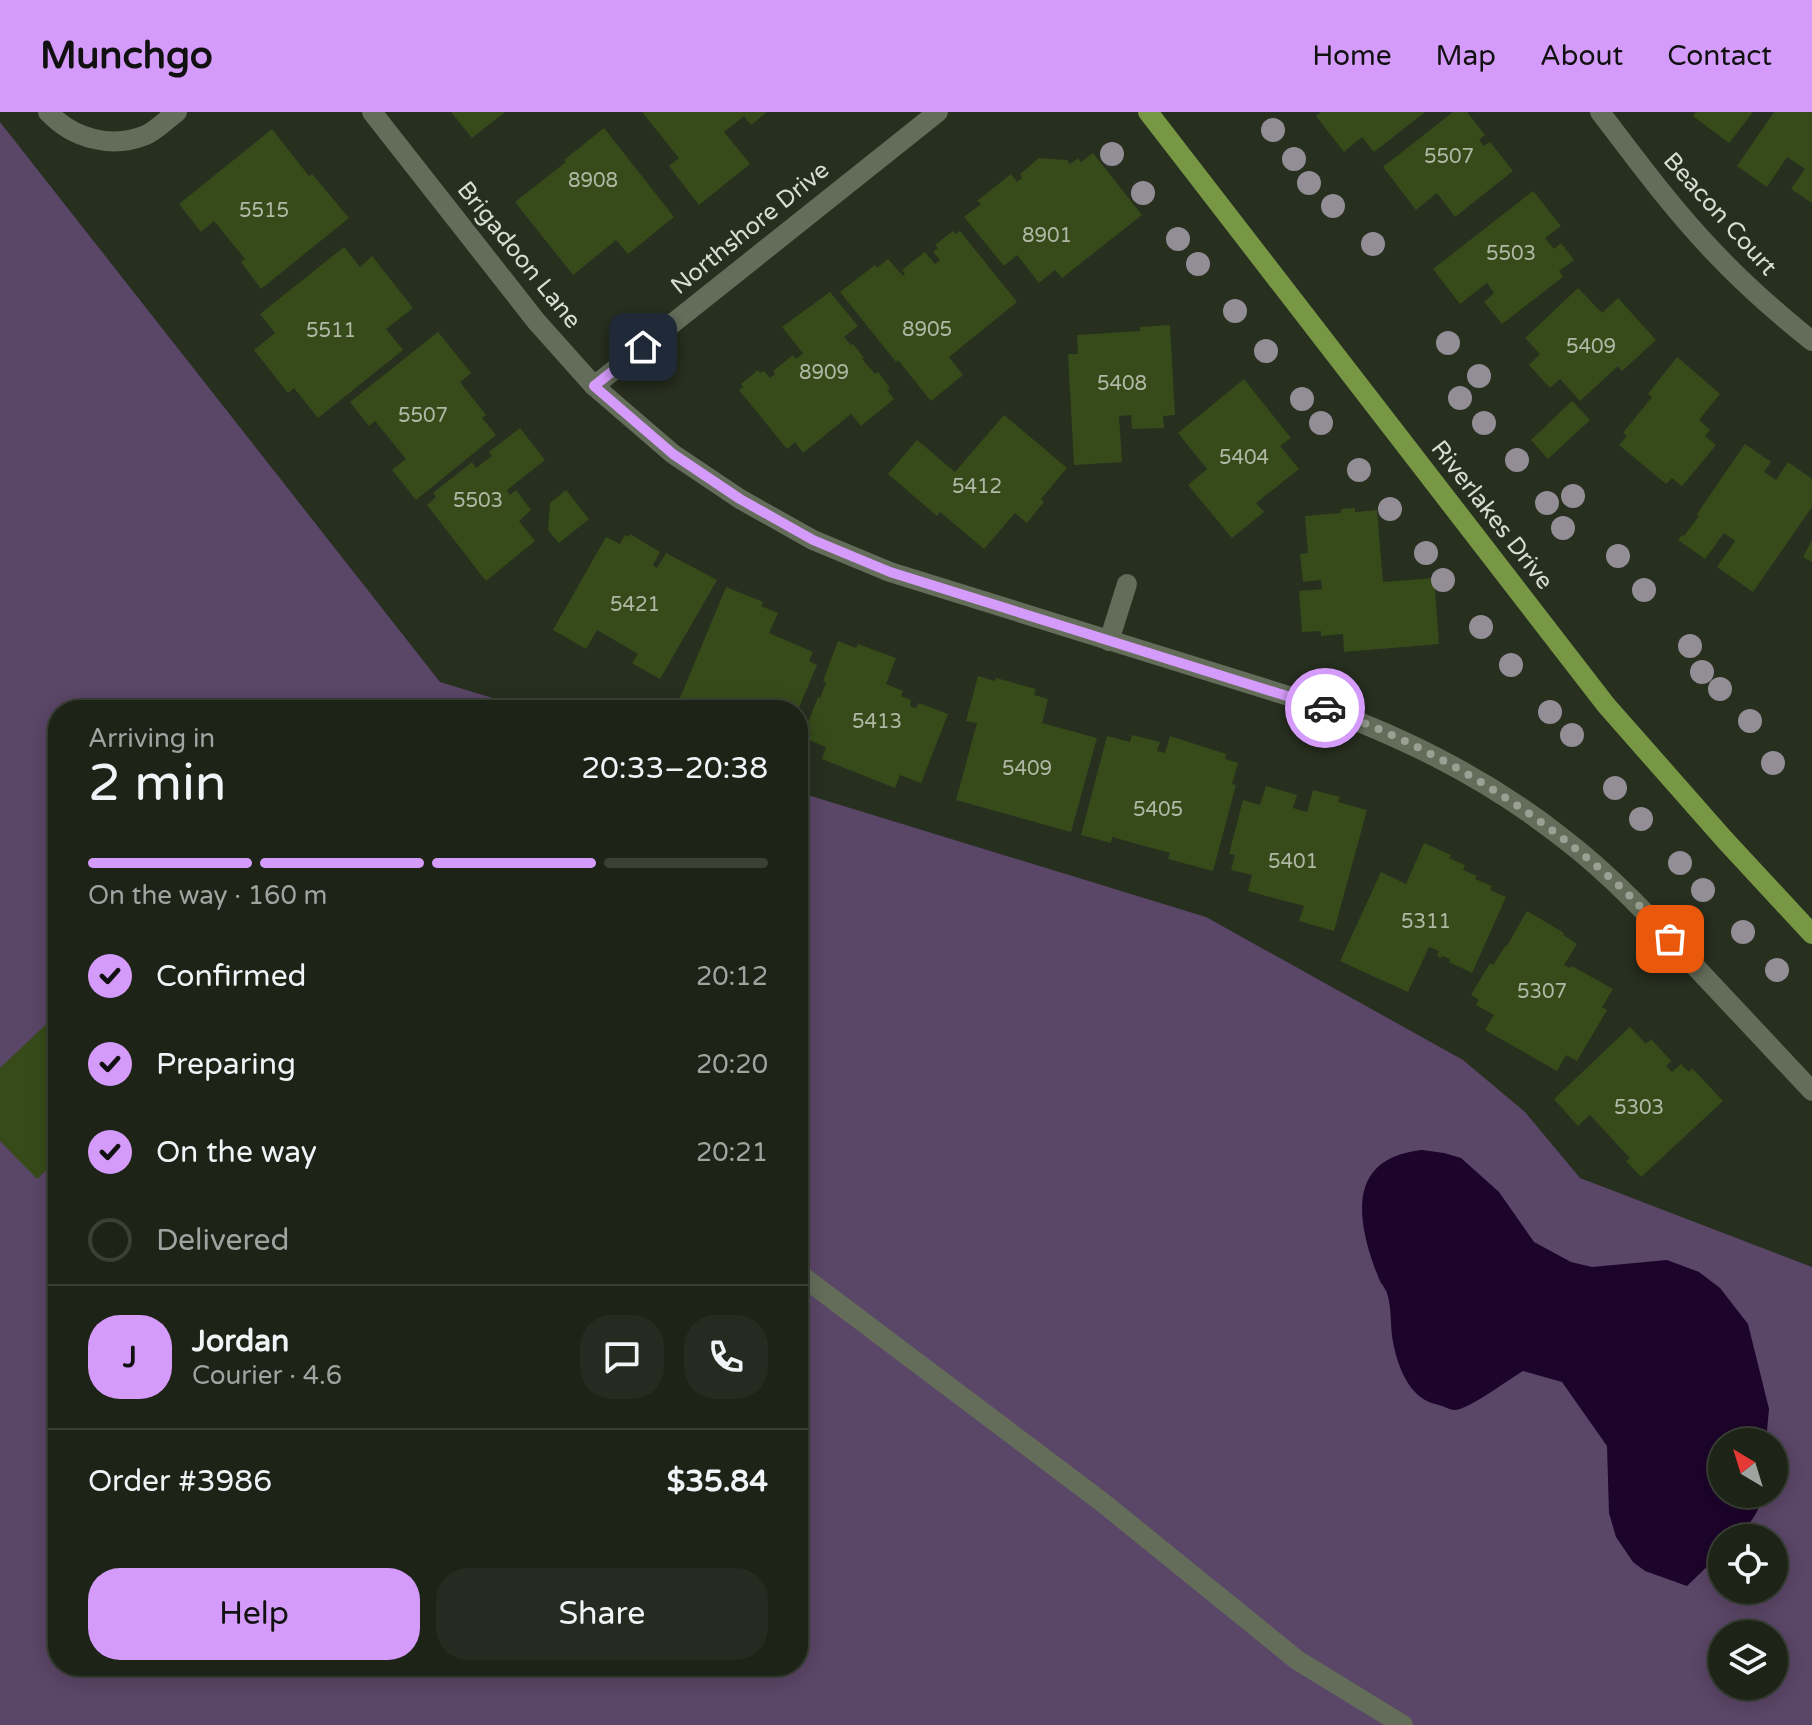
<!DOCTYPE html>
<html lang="en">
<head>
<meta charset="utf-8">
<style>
	body { margin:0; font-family:"Varela Round",sans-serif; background:#252b20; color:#f1f3f6; height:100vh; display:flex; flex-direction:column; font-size:30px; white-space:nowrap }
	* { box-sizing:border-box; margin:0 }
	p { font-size:26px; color:#a0a4a1 }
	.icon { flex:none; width:44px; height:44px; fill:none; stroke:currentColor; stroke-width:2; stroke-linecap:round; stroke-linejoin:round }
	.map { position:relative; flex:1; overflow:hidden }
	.details { position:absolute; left:48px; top:588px; width:760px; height:976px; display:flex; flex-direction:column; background:#1d2317; border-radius:32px; box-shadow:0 4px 20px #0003,0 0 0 2px #3b4036 }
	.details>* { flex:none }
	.needle { width:52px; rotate:322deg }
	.controls { position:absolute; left:1708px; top:1316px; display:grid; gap:16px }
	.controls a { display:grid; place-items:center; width:80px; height:80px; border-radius:50%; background:#1d2317; box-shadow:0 4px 20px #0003,0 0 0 2px #3b4036; font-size:40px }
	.pin { position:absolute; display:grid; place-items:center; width:68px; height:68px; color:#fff; margin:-34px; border-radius:16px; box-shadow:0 4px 12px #0006 }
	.courier { position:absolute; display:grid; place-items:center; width:80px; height:80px; margin:-40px; border:6px solid #d59bfa; border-radius:50%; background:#fff; color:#222; box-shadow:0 2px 10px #0007 }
	.head em { font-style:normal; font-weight:600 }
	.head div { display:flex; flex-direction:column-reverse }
	.head { display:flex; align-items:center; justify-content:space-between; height:136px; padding:0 40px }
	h1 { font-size:52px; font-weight:600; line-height:60px }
	.bar { display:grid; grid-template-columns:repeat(4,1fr); gap:12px 8px; align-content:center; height:96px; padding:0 40px }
	.bar i { height:10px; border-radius:6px; background:#3b4036 }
	.bar .active { background:#d59bfa }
	.bar p { grid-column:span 4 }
	.line { display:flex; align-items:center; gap:20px; padding:0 40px; border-top:2px solid #3b4036 }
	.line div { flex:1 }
	.round { display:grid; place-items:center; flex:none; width:84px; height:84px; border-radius:32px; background:#252b20 }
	ol { padding:0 40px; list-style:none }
	li { display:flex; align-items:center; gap:24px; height:88px }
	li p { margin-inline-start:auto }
	li .icon { padding:8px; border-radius:50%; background:#d59bfa; color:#111; stroke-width:4 }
	li:last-child { color:#a0a4a1 }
	li i { width:44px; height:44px; border:4px solid #3b4036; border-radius:50% }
	.button { display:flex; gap:16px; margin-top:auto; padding:16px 40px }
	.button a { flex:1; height:92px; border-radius:32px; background:#d59bfa; color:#111; font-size:32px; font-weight:600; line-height:92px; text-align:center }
	.button a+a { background:#252b20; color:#f1f3f6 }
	header { display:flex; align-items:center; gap:48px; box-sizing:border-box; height:112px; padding:0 40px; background:#d59bfa; color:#111 }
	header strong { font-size:38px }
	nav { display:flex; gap:44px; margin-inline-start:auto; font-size:28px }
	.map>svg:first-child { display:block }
</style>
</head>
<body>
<header>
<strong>Munchgo</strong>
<nav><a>Home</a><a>Map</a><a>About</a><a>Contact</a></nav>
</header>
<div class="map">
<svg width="1812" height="1613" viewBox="0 0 1812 1613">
	<rect width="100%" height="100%" fill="#272f1f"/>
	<!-- green -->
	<path fill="#5a4667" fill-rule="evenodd" d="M0 10 440 570 532 598H58V1554H798V680L1206 805 1463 948 1525 1000 1580 1066 1812 1155V1613H0ZM1722 1330H1774V1382H1722ZM1722 1426H1774V1478H1722ZM1722 1522H1774V1574H1722Z"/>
	<!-- water -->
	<path fill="#1d042a" d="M1422 1038 1444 1041 1461 1046 1499 1080 1534 1130 1571 1150 1592 1155 1667 1148 1699 1160 1720 1176 1748 1212 1769 1297 1766 1330H1722V1382H1762C1760 1401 1749 1413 1736 1426H1722V1440L1687 1474 1645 1459 1633 1450 1616 1425 1609 1401 1607 1334 1562 1270 1523 1259C1509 1267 1467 1299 1454 1298 1450 1298 1446 1295 1442 1294 1437 1292 1430 1291 1425 1288 1406 1277 1397 1251 1393 1230 1390 1215 1392 1196 1387 1181 1387 1180 1382 1172 1381 1171 1378 1165 1372 1149 1370 1142 1354 1089 1358 1045 1422 1038Z"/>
	<!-- building -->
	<g fill="#374b1a">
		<path d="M451 0H505L472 26Z"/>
		<path d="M642 0H767L751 13 744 4 724 20 750 52 699 93 669 54 679 46Z"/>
		<path d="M1321 0H1425L1374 40 1362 25 1344 40 1316 4Z"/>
		<path d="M1453 0H1467L1485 23 1479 28 1484 34 1490 30 1513 59 1455 105 1437 81 1416 98 1383 55Z"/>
		<path d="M1696 0H1753L1729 31 1693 4Z"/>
		<path d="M1774 0H1812V91L1791 77 1805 57 1787 45 1767 75 1737 54Z"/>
		<path d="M604 16 674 105 628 142 616 128 573 163 515 90 566 50 564 48Z"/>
		<path d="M272 17 309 64 312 62 349 106 261 177 241 150 245 147 214 109 201 120 179 92Z"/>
		<path d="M1093 41 1142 103 1062 166 1055 158 1039 171 1017 143 1004 154 964 105 981 92 977 89 1011 62 1017 70 1022 66 1020 62 1039 46 1067 48 1070 52 1078 46 1081 50Z"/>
		<path d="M1533 79 1561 114 1545 126 1554 137 1561 131 1574 148 1559 159 1563 165 1502 212 1484 190 1494 181 1487 171 1460 192 1433 157Z"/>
		<path d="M953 119 956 122 960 119 1017 190 949 245 963 263 931 289 898 248 896 250 840 180 875 153 877 156 888 147 903 164 905 162 902 158 925 140 935 152 940 148 933 140 938 136 935 133Z"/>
		<path d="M344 135 360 155 372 144 413 196 386 217 403 238 318 306 294 276 288 281 254 238 275 221 260 202Z"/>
		<path d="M1578 176 1602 201 1618 186 1656 228 1622 259 1618 254 1580 289 1560 267 1550 276 1529 253 1540 242 1525 226Z"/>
		<path d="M830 180 858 214 844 225 851 233 853 232 864 246 862 247 875 262 878 260 890 276 887 278 894 287 861 314 851 302 803 341 795 330 787 337 739 278 743 275 741 272 758 258 760 261 764 259 770 266 775 262 773 259 793 243 796 247 803 241 782 215Z"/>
		<path d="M1170 213 1175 303 1163 304 1164 316 1132 317 1131 303 1119 304 1122 350 1074 353 1068 242H1078L1077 223 1140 219V215Z"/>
		<path d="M438 220 471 261 460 270 486 303 482 306 496 323 416 388 392 358 406 347 375 309 369 314 350 290Z"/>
		<path d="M1677 245 1720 282 1699 308 1710 318 1705 324 1716 333 1682 374 1672 366 1666 372 1619 333 1627 324 1623 321 1652 285 1648 282Z"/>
		<path d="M1244 267 1291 326 1280 334 1299 357 1256 391 1264 400 1232 426 1188 373 1207 357 1178 321Z"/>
		<path d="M1572 289 1590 308 1548 347 1531 328Z"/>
		<path d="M1004 303 1067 356 1041 387 1044 390 1027 411 1015 401 984 437 940 400 937 404 888 362 917 328 955 360Z"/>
		<path d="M520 316 545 348 507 378 510 383 516 378 531 398 519 409 535 429 486 469 427 393 436 385 433 381 472 350 476 356 492 344 489 340Z"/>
		<path d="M1745 332 1771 350 1764 360 1776 368 1788 350 1812 367V395L1753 480 1717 455 1735 429 1724 421 1705 447 1678 428 1682 423 1684 424 1699 404 1697 402Z"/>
		<path d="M566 378 589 407 559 431 548 418 550 391Z"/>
		<path d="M1355 396V400L1377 398 1383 470 1434 466 1439 532 1344 540 1343 522 1321 524V519L1302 520 1299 479 1322 477 1321 468 1303 470 1300 442 1308 441 1305 404 1341 401V397Z"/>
		<path d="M630 422 660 440 653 453 657 456 666 441 717 468 660 567 632 551 638 542 597 518 586 537 553 518 606 425 620 432 625 423 628 425Z"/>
		<path d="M1812 428V450L1803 445Z"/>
		<path d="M726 475 763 490 761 494 778 501 769 521 813 540 809 549 817 553 798 598H675Z"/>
		<path d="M838 529 856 536 858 532 896 546 886 572 903 579 901 584 911 588 910 594 916 596 919 591 948 602 921 671 900 663 895 676 822 647 826 635 809 628 811 621 805 618 818 585 820 586 826 571 823 569Z"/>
		<path d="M978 564 995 569 996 566 1036 577 1034 583 1048 587 1042 611 1097 626 1071 720 956 688 977 611 966 609Z"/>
		<path d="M1132 623 1160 630 1157 639 1165 641 1170 624 1226 642 1225 647 1238 651 1232 672 1236 673 1213 759 1168 747 1170 741 1112 725 1111 731 1081 723 1107 624 1130 630Z"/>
		<path d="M1266 674 1297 683 1293 696 1307 700 1313 678 1340 685 1338 690 1367 698 1334 819 1299 809 1304 794 1248 779 1252 763 1231 758 1235 743 1229 742 1243 688 1260 693Z"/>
		<path d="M1424 731 1451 743 1449 746 1465 753 1463 758 1477 764 1475 767 1492 774 1490 778 1506 785 1472 861 1449 850 1450 847 1442 844 1441 846 1437 844 1439 839 1429 835 1408 880 1340 849 1381 760 1406 772Z"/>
		<path d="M1527 799 1564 821 1563 823 1577 832 1564 853 1570 856 1572 854 1613 877 1602 895 1607 898 1577 949 1566 943 1557 959 1485 918 1494 903 1476 893 1479 888 1471 883 1490 851 1493 853 1506 833 1507 834Z"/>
		<path d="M58 901V1047L37 1067 0 1029V956Z"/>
		<path d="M1630 915 1646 932 1651 927 1671 949 1666 954 1672 960 1681 952 1689 960 1692 956 1723 989 1641 1065 1626 1049 1630 1046 1590 1003 1578 1014 1554 987Z"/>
	</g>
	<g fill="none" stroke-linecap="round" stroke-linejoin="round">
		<!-- minor -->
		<g stroke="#646d5a" stroke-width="20">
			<path d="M48 0C73 27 112 37 146 23 157 18 167 7 177 0"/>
			<path d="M372 0 536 209 594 274 673 342 740 387 813 428 890 460 1295 586C1393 620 1482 662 1564 727 1611 763 1651 806 1691 850 1731 893 1772 936 1812 979"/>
			<path d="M1600 0C1636 47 1671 95 1712 138 1743 171 1777 201 1812 229"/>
			<path d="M594 274 938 0"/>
			<path d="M1109 529 1127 472"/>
			<path d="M798 1161 1102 1390 1297 1548 1403 1613"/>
		</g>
		<!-- major -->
		<path stroke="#779744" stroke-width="20" d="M1148 0 1606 593 1724 727 1812 822"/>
	</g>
	<!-- trees -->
	<g fill="#938d96">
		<circle cx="1273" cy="18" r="12"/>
		<circle cx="1112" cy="42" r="12"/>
		<circle cx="1294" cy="47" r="12"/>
		<circle cx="1309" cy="71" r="12"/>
		<circle cx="1143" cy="81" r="12"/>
		<circle cx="1333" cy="94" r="12"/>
		<circle cx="1178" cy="127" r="12"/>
		<circle cx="1373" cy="132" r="12"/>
		<circle cx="1198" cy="152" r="12"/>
		<circle cx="1235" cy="199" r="12"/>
		<circle cx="1448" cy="231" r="12"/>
		<circle cx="1266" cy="239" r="12"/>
		<circle cx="1479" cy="264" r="12"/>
		<circle cx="1460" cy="286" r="12"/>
		<circle cx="1302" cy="287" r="12"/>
		<circle cx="1321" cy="311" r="12"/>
		<circle cx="1484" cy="311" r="12"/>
		<circle cx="1517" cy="348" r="12"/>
		<circle cx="1359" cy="358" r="12"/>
		<circle cx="1573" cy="384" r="12"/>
		<circle cx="1547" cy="391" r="12"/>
		<circle cx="1390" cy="397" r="12"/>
		<circle cx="1563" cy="416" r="12"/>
		<circle cx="1426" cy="441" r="12"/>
		<circle cx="1618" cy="444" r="12"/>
		<circle cx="1443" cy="468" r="12"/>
		<circle cx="1644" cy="478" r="12"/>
		<circle cx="1481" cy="515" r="12"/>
		<circle cx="1690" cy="534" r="12"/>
		<circle cx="1511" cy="553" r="12"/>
		<circle cx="1702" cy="560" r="12"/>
		<circle cx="1720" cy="577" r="12"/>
		<circle cx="1550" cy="600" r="12"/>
		<circle cx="1750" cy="609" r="12"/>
		<circle cx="1572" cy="623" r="12"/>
		<circle cx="1773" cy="651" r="12"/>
		<circle cx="1615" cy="676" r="12"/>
		<circle cx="1641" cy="707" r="12"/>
		<circle cx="1680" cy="751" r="12"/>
		<circle cx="1703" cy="778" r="12"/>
		<circle cx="1743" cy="820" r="12"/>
		<circle cx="1777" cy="858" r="12"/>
	</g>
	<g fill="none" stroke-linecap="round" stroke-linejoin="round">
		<!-- done -->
		<path stroke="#9aa094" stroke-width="8" stroke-dasharray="0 14.4" d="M1325 596C1438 636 1542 701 1629 783 1643 797 1657 813 1670 827"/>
		<!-- route -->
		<path stroke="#d59bfa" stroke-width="10" d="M643 235 594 274 673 342 740 387 813 428 890 460 1325 596"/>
	</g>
	<g text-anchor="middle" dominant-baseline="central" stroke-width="7" stroke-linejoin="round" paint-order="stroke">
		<!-- number labels -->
		<g font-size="20" fill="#b0b8a5">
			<text x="1449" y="45">5507</text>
			<text x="593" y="69">8908</text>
			<text x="264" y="99">5515</text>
			<text x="1047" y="124">8901</text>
			<text x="1511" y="142">5503</text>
			<text x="927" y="218">8905</text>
			<text x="331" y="219">5511</text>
			<text x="1591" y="235">5409</text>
			<text x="824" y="261">8909</text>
			<text x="1122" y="272">5408</text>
			<text x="423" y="304">5507</text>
			<text x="1244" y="346">5404</text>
			<text x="977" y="375">5412</text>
			<text x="478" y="389">5503</text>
			<text x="635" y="493">5421</text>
			<text x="877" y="610">5413</text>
			<text x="1027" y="657">5409</text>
			<text x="1158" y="698">5405</text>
			<text x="1293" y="750">5401</text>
			<text x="1426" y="810">5311</text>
			<text x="1542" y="880">5307</text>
			<text x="1639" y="996">5303</text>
		</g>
		<!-- street labels -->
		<g font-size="24" fill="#d8ddd3" stroke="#272f1f">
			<text transform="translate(1720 102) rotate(48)">Beacon Court</text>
			<text transform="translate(750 116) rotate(-39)">Northshore Drive</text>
			<text transform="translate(519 143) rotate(51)">Brigadoon Lane</text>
			<text transform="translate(1492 403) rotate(52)">Riverlakes Drive</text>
		</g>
	</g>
</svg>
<div class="controls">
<a><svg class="needle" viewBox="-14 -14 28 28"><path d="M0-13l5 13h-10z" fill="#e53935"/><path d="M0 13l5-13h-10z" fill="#a0a4a1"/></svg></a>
<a><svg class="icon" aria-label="locate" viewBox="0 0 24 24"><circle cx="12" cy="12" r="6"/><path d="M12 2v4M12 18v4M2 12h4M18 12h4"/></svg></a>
<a><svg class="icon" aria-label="layers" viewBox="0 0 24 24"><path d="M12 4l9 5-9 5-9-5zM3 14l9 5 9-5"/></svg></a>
</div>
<div class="pin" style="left:1670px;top:827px;background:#ea580c"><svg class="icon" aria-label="bag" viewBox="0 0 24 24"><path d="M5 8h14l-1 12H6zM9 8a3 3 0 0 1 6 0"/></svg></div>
<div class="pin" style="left:643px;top:235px;background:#1f2937"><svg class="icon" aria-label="home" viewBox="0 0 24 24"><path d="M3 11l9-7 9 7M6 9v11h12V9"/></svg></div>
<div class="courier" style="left:1325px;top:596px"><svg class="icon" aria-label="car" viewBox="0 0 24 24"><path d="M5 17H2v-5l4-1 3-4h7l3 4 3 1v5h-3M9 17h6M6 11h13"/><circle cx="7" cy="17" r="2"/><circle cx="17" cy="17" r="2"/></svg></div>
<section class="details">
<div class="head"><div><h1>2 min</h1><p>Arriving in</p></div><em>20:33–20:38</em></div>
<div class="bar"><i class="active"></i><i class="active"></i><i class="active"></i><i></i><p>On the way · 160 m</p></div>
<ol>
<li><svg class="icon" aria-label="check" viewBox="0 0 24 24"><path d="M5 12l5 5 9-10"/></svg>Confirmed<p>20:12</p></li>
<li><svg class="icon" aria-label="check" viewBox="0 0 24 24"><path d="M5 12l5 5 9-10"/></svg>Preparing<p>20:20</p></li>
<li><svg class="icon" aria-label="check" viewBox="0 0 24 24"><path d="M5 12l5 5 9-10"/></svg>On the way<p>20:21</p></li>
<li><i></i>Delivered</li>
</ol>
<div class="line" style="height:144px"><b class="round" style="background:#d59bfa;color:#111">J</b><div><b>Jordan</b><p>Courier · 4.6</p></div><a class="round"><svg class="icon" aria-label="chat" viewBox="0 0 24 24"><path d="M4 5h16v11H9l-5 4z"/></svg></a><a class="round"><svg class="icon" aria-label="phone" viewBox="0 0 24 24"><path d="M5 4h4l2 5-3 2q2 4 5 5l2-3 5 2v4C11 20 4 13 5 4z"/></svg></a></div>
<div class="line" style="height:104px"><div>Order #3986</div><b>$35.84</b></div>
<div class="button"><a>Help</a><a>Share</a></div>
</section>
</div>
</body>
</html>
